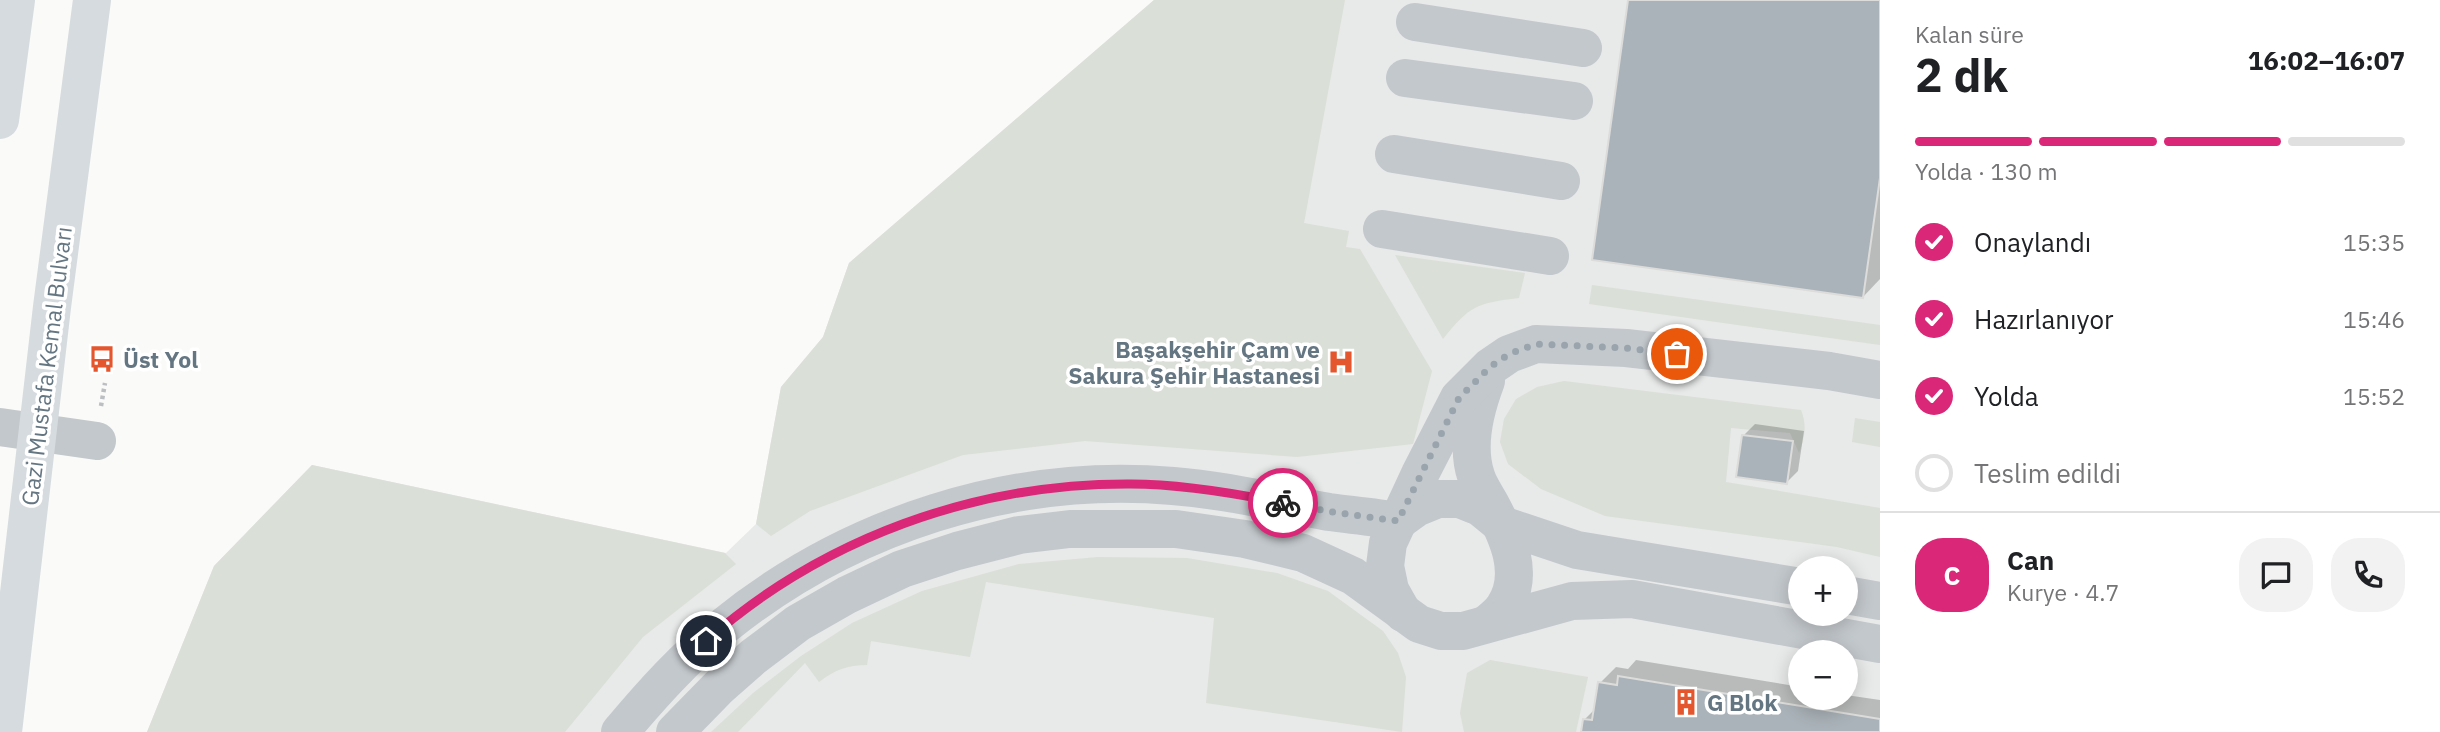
<!DOCTYPE html>
<html lang="tr">
<head>
<meta charset="utf-8">
<style>
	body { margin:0; font-family:"IBM Plex Sans",sans-serif; background:#f2f2f2; color:#202124; height:100vh; display:flex; flex-direction:column; font-size:26px; white-space:nowrap }
	* { box-sizing:border-box; margin:0 }
	p { font-size:23px; color:#757577 }
	.icon { flex:none; width:38px; height:38px; fill:none; stroke:currentColor; stroke-width:2; stroke-linecap:round; stroke-linejoin:round }
	.map { position:relative; flex:1; overflow:hidden }
	.sheet { display:flex; flex-direction:column; background:#fff; width:560px }
	.sheet>* { flex:none }
	.buttons { position:absolute; left:1788px; top:556px; display:grid; gap:14px }
	.buttons a { display:grid; place-items:center; width:70px; height:70px; border-radius:50%; background:#fff; box-shadow:0 4px 18px #0003; font-size:35px }
	.pin { position:absolute; display:grid; place-items:center; width:60px; height:60px; color:#fff; margin:-30px; border:4px solid #fff; border-radius:50%; box-shadow:0 2px 7px #0007 }
	.courier { position:absolute; display:grid; place-items:center; width:70px; height:70px; margin:-35px; border:5px solid #db2777; border-radius:50%; background:#fff; color:#222; box-shadow:0 2px 9px #0007 }
	.headline em { font-style:normal; font-weight:700 }
	.headline div { display:flex; flex-direction:column-reverse }
	.headline { display:flex; align-items:center; justify-content:space-between; height:119px; padding:0 35px }
	h1 { font-size:46px; font-weight:700; line-height:52px }
	.bar { display:grid; grid-template-columns:repeat(4,1fr); gap:10px 7px; align-content:center; height:84px; padding:0 35px }
	.bar i { height:9px; border-radius:5px; background:#e0e0e0 }
	.bar .current { background:#db2777 }
	.bar p { grid-column:span 4 }
	.line { display:flex; align-items:center; gap:18px; padding:0 35px; border-top:2px solid #e0e0e0 }
	.line div { flex:1 }
	.round { display:grid; place-items:center; flex:none; width:74px; height:74px; border-radius:28px; background:#f2f2f2 }
	ol { padding:0 35px; list-style:none }
	li { display:flex; align-items:center; gap:21px; height:77px }
	li p { margin-inline-start:auto }
	li .icon { padding:7px; border-radius:50%; background:#db2777; color:#fff; stroke-width:4 }
	li:last-child { color:#757577 }
	li i { width:38px; height:38px; border:4px solid #e0e0e0; border-radius:50% }
	main { display:flex; flex:1; min-height:0 }
	.map>svg:first-child { display:block }
</style>
</head>
<body>
<main>
<div class="map">
<svg width="1880" height="732" viewBox="0 0 1880 732">
	<rect width="100%" height="100%" fill="#fafaf8"/>
	<!-- built -->
	<path fill="#e8e9e9" fill-rule="evenodd" d="M1154 0H1880V732H147L214 566 312 465 726 553 756 524 781 387 823 337 849 263ZM1801 569H1846V614H1801ZM1801 653H1846V698H1801Z"/>
	<!-- green -->
	<g fill="#dadfd7">
		<path d="M1154 0H1345L1304 223 1349 231 1346 247 1360 249 1432 371 1413 444 1297 457 1085 441 963 455 810 511 771 536 756 524 781 387 823 337 849 263Z"/>
		<path d="M1395 255 1525 273 1519 298C1477 303 1469 306 1443 339Z"/>
		<path d="M1592 285 1880 325V345L1589 304Z"/>
		<path d="M1564 381 1801 410C1807 425 1805 438 1799 453L1790 433 1731 428 1726 482 1880 508V557L1837 547 1605 516 1541 489 1508 464 1500 442 1504 419 1516 399 1537 387Z"/>
		<path d="M1855 418 1880 422V447L1852 442Z"/>
		<path d="M312 465 725 553 736 564 643 637 565 732H147L214 566Z"/>
		<path d="M1098 557 1187 558 1277 573 1328 591 1383 631 1398 653 1406 677 1402 732 1206 703 1214 618 986 582 970 657 871 641 867 665C847 665 835 670 819 682L805 663 738 732H711L753 693 801 656 852 623 922 591 1019 564Z"/>
		<path d="M1490 660 1588 677 1576 732H1464L1460 713 1467 673Z"/>
	</g>
	<!-- shadow -->
	<g fill="#0003">
		<path d="M1630 0H1880V279L1863 297Z"/>
		<path d="M1755 424 1804 431 1798 471 1787 482 1744 435Z"/>
		<path d="M1636 660 1801 687V698H1846V695L1880 700V732H1582L1584 720 1596 708 1600 683 1616 667 1628 669Z"/>
	</g>
	<!-- building -->
	<g fill="#aab3b9" stroke="#dcdcda" stroke-width="2">
		<path d="M1628 0H1880V178L1863 298 1592 260Z"/>
		<path d="M1742 435 1793 441 1787 484 1736 477Z"/>
		<path d="M1618 676 1880 719V732H1581L1583 719 1592 720 1598 682 1617 685Z"/>
	</g>
	<g fill="none" stroke-linecap="round" stroke-linejoin="round">
		<!-- path -->
		<path stroke="#bbbfc2" stroke-width="4.5" stroke-dasharray="3.5 3.5" stroke-linecap="butt" d="M101 406 105 383"/>
		<!-- minor -->
		<g stroke="#c3c8cc" stroke-width="38">
			<path d="M1415 22 1583 48"/>
			<path d="M1405 78 1574 101"/>
			<path d="M1394 154 1561 181"/>
			<path d="M1382 229 1550 256"/>
			<path d="M1486 381C1475 410 1466 446 1476 476 1479 486 1486 496 1491 505 1507 535 1526 574 1504 607 1500 613 1494 618 1489 622"/>
			<path d="M0 427 97 441"/>
			<path d="M1846 595 1880 601"/>
			<path d="M1403 613 1390 590 1385 566 1388 543 1420 474 1459 398 1490 367 1509 354 1536 344 1626 348 1829 371 1880 380"/>
			<path d="M620 732C652 694 685 657 724 626 849 525 1012 472 1173 486 1226 490 1277 503 1329 512 1352 515 1375 517 1398 521L1416 508 1438 499H1460L1480 507 1502 525 1577 550 1801 587"/>
			<path d="M675 732 719 687 753 657 798 623 847 595 902 569 957 551 1019 535 1070 529H1176L1245 539 1303 553 1353 576 1419 624 1441 631H1463L1572 601 1632 599 1880 644"/>
		</g>
		<!-- highway -->
		<g stroke="#d6dbdf" stroke-width="38">
			<path d="M0 120 16 0"/>
			<path d="M3 732 52 307 92 0"/>
		</g>
	</g>
	<g fill="none" stroke-linecap="round" stroke-linejoin="round">
		<!-- done -->
		<path stroke="#99a4ac" stroke-width="7" stroke-dasharray="0 12.6" d="M1283 503 1332 512 1398 521 1459 398 1490 367 1509 354 1536 344 1626 348 1677 354"/>
		<!-- route -->
		<path stroke="#db2777" stroke-width="9" d="M706 641C823 538 975 483 1131 484 1182 484 1234 493 1283 503"/>
	</g>
	<!-- icons -->
	<defs>
		<symbol id="bus-bare" viewBox="-9 -9 18 18"><path d="M-5-6H5V4H4V6H2V4H-2V6H-4V4H-5ZM-3.5-4V0h7V-4ZM-3.5 1.2v1.5H-2V1.2ZM2 1.2v1.5H3.5V1.2Z" fill="#e4572e" stroke="#fff" stroke-width="2.5" paint-order="stroke"/></symbol>
		<symbol id="hospital-bare" viewBox="-9 -9 18 18"><path d="M-5-5h3v3.5h4V-5h3V5h-3V1.5h-4V5h-3Z" fill="#e4572e" stroke="#fff" stroke-width="2.5" paint-order="stroke"/></symbol>
		<symbol id="building-bare" viewBox="-9 -9 18 18"><path d="M-4-6H4V6H1V3H-1V6H-4ZM-2.5-4.3h1.7v1.8h-1.7ZM.8-4.3h1.7v1.8H.8ZM-2.5-1h1.7V.8h-1.7ZM.8-1h1.7V.8H.8Z" fill="#e4572e" stroke="#fff" stroke-width="2.5" paint-order="stroke"/></symbol>
	</defs>
	<g fill-rule="evenodd">
		<use href="#bus-bare" x="83" y="340" width="38" height="38"/>
		<use href="#hospital-bare" x="1322" y="343" width="38" height="38"/>
		<use href="#building-bare" x="1667" y="683" width="38" height="38"/>
	</g>
	<g text-anchor="middle" dominant-baseline="central" stroke-width="7" stroke-linejoin="round" paint-order="stroke">
		<!-- poi labels -->
		<g font-size="23" font-weight="bold" fill="#657683" stroke="#fff" text-anchor="start">
			<text x="1320" y="349" text-anchor="end">Başakşehir Çam ve<tspan x="1320" dy="26">Sakura Şehir Hastanesi</tspan></text>
			<text x="123" y="359">Üst Yol</text>
			<text x="1707" y="702">G Blok</text>
		</g>
		<!-- street labels -->
		<g font-size="23" fill="#657683" stroke="#fff">
			<text transform="translate(46 366) rotate(-83)">Gazi Mustafa Kemal Bulvarı</text>
		</g>
	</g>
</svg>
<div class="buttons">
<a>+</a>
<a>−</a>
</div>
<div class="pin" style="left:1677px;top:354px;background:#ea580c"><svg class="icon" aria-label="bag" viewBox="0 0 24 24"><path d="M5 8h14l-1 12H6zM9 8a3 3 0 0 1 6 0"/></svg></div>
<div class="pin" style="left:706px;top:641px;background:#1f2937"><svg class="icon" aria-label="home" viewBox="0 0 24 24"><path d="M3 11l9-7 9 7M6 9v11h12V9"/></svg></div>
<div class="courier" style="left:1283px;top:503px"><svg class="icon" aria-label="bike" viewBox="0 0 24 24"><circle cx="6" cy="16" r="4"/><circle cx="18" cy="16" r="4"/><path d="M6 16l4-8h5l3 8M10 8l3 8H6M13 5h3"/></svg></div>
</div>
<section class="sheet">
<div class="headline"><div><h1>2 dk</h1><p>Kalan süre</p></div><em>16:02–16:07</em></div>
<div class="bar"><i class="current"></i><i class="current"></i><i class="current"></i><i></i><p>Yolda · 130 m</p></div>
<ol>
<li><svg class="icon" aria-label="check" viewBox="0 0 24 24"><path d="M5 12l5 5 9-10"/></svg>Onaylandı<p>15:35</p></li>
<li><svg class="icon" aria-label="check" viewBox="0 0 24 24"><path d="M5 12l5 5 9-10"/></svg>Hazırlanıyor<p>15:46</p></li>
<li><svg class="icon" aria-label="check" viewBox="0 0 24 24"><path d="M5 12l5 5 9-10"/></svg>Yolda<p>15:52</p></li>
<li><i></i>Teslim edildi</li>
</ol>
<div class="line" style="height:126px"><b class="round" style="background:#db2777;color:#fff">C</b><div><b>Can</b><p>Kurye · 4.7</p></div><a class="round"><svg class="icon" aria-label="chat" viewBox="0 0 24 24"><path d="M4 5h16v11H9l-5 4z"/></svg></a><a class="round"><svg class="icon" aria-label="phone" viewBox="0 0 24 24"><path d="M5 4h4l2 5-3 2q2 4 5 5l2-3 5 2v4C11 20 4 13 5 4z"/></svg></a></div>
</section>
</main>
</body>
</html>
